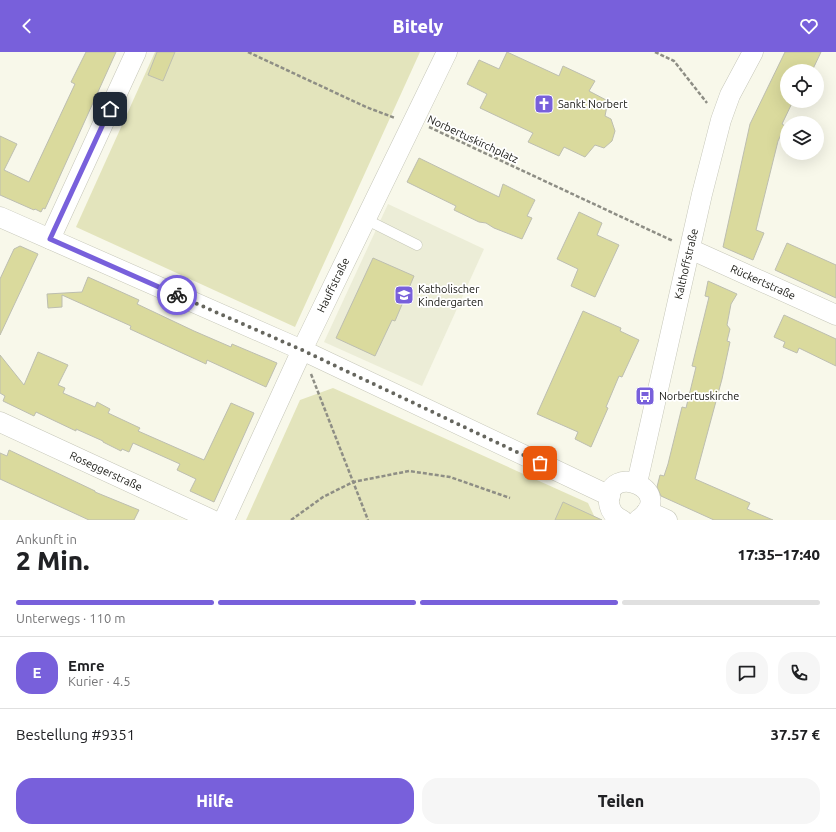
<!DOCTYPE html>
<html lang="de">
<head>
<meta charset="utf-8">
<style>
	body { margin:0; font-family:Ubuntu,sans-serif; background:#f6f6f6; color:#202124; height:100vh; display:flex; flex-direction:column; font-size:15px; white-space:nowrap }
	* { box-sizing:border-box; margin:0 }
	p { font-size:13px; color:#757577 }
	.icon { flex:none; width:22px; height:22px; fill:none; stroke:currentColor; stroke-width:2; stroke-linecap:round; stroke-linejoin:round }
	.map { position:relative; height:468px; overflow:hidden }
	.side { display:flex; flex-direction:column; background:#fff; flex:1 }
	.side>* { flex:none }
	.buttons { position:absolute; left:780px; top:12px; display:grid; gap:8px }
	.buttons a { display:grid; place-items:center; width:44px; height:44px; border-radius:50%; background:#fff; box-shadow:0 4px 16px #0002; font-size:20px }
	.pin { position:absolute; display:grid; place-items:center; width:34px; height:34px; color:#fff; margin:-17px; border-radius:8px; box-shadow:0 2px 6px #0006 }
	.courier { position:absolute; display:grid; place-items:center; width:40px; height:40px; margin:-20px; border:3px solid #7860db; border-radius:50%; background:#fff; color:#222; box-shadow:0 1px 5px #0007 }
	.summary em { font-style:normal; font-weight:800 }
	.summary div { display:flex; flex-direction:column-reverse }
	.summary { display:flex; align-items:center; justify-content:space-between; height:68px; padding:0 16px }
	h1 { font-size:26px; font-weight:800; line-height:30px }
	.bar { display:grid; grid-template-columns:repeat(4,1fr); gap:6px 4px; align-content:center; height:48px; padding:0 16px }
	.bar i { height:5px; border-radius:3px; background:#e0e0e0 }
	.bar .current { background:#7860db }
	.bar p { grid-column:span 4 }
	.line { display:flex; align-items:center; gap:10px; padding:0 16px; border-top:1px solid #e0e0e0 }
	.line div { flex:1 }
	.round { display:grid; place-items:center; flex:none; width:42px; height:42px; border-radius:16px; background:#f6f6f6 }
	.action { display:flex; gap:8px; margin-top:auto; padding:8px 16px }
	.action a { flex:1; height:46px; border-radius:16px; background:#7860db; color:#fff; font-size:16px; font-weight:800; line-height:46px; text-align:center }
	.action a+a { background:#f6f6f6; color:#202124 }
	header { display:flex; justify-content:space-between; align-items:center; height:52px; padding:0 16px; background:#7860db; color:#fff; font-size:18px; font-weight:800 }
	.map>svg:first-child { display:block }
</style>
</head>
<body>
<header><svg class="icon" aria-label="back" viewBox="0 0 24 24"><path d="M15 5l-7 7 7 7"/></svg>Bitely<svg class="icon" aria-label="heart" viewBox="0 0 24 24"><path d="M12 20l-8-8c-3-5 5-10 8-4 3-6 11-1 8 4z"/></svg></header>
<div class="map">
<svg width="836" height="468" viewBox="0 0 836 468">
	<rect width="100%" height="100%" fill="#f8f8ea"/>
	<!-- built -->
	<path fill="#ecedd7" d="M388 152 484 197 422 334 324 290Z"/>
	<!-- green -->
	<g fill="#e3e4bc">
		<path d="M155 0H420L295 275 76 175Z"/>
		<path d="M333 336 588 451 596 468H246L300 348Z"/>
	</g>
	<!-- building -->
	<g fill="#dada9d" stroke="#bdbeb0">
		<path d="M86 0H116L45 157 43 156 41 160 35 157 34 158 0 143V84L17 92 4 118 29 130 75 32 71 30Z"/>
		<path d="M157 0H175L163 29 148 23Z"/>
		<path d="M507 0 559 24 563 14 595 29 589 39 608 49 605 64 611 67 615 79 612 89 604 96 595 93 585 105 564 95 559 104 528 90 533 81 480 56 487 42 467 32 479 8 499 17Z"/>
		<path d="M785 0H821L812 19H787V49H793L782 72 785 74 778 89 756 178 764 181 753 208 723 195 750 72Z"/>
		<path d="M419 106 499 145 503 132 535 148 527 164 532 166 522 187 494 176 486 171 479 170 454 158 456 154 407 130Z"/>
		<path d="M579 160 602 171 597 183 619 193 595 245 571 234 578 217 557 207Z"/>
		<path d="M787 191 836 213V246L775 218Z"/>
		<path d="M20 194 38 202 0 283V227L14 197Z"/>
		<path d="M373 206 414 224 395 269 392 268 375 304 336 286Z"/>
		<path d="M88 225 139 248 137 252 194 279 231 295 232 292 277 311 266 335 207 308 206 312 130 277 131 274 62 243V255L48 256 47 242 82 240Z"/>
		<path d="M708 229 737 242 731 252 727 273 730 277 727 289 730 290 722 327 695 427 750 451 747 457 773 468H714L661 444 657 435 660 423 664 424 668 412 682 355 686 356 696 315 692 314 709 245 705 244Z"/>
		<path d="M583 259 621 276 620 279 639 288 622 325 619 324 606 355 608 356 591 395 575 387 578 380 537 362Z"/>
		<path d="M784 263 836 287V314L799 296 797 301 783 295 785 290 774 285Z"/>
		<path d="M38 300 68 313 58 333 65 336 63 341 95 355 97 350 110 357 108 361 140 376 138 379 204 408 231 351 254 361 214 450 190 439 196 427 177 418 180 412 133 391 129 400 122 397 121 399 103 390V389L76 377V379L36 360 34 364 3 349 5 344 0 341V303L24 333Z"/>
		<path d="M9 398 95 439V440L139 458 134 468H89L0 427V401L7 404Z"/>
		<path d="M563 450 602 468H555Z"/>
	</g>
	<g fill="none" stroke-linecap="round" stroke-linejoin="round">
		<defs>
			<path id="service" d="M365 167 417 193"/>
			<g id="minor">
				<path d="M0 165 302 298 610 444"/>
				<path d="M50 187 136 0"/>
				<path d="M690 197 836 263"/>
				<path d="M0 370 212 468"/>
				<path d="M637 431 702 142 721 68 730 43 753 0"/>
				<path d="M647 459 667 468"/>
				<path d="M224 468 302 298 447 0"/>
				<path d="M622 468C615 465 610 459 609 451 606 408 679 439 638 468"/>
			</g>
		</defs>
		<!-- service casing -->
		<use href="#service" stroke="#c5c6b8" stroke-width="11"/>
		<!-- minor casing -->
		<use href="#minor" stroke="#c5c6b8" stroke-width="21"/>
		<!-- path -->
		<g stroke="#8e8e85" stroke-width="2.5" stroke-dasharray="4 2" stroke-linecap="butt">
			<path d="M248 0 366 55 395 66"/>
			<path d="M655 0 674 9 707 51"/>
			<path d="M429 75 673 189"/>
			<path d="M311 322 368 468"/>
			<path d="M291 468 323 445 353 430 409 419 450 425 510 446"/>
		</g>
		<!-- service -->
		<use href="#service" stroke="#fff" stroke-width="10"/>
		<!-- minor -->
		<use href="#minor" stroke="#fff" stroke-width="20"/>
	</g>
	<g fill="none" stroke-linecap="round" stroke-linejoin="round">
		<!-- done -->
		<path stroke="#66665e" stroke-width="4" stroke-dasharray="0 7.2" d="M177 243 302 298 540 411"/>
		<!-- route -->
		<path stroke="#7860db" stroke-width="5" d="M110 57 50 187 177 243"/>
	</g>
	<!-- icons -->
	<defs>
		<symbol id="church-square" viewBox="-11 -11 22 22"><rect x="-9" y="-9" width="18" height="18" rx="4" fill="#7860db" stroke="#fff"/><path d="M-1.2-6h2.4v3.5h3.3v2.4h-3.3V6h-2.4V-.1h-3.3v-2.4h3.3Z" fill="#fff"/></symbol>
		<symbol id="school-square" viewBox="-11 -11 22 22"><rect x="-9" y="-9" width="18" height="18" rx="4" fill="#7860db" stroke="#fff"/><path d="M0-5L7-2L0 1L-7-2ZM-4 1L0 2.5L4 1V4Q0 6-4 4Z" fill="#fff"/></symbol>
		<symbol id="bus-square" viewBox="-11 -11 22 22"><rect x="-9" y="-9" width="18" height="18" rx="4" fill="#7860db" stroke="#fff"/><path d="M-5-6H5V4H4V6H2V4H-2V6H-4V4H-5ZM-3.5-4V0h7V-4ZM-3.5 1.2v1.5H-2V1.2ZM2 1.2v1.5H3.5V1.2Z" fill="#fff"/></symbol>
	</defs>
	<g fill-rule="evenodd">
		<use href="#church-square" x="533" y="41" width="22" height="22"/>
		<use href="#school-square" x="393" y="232" width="22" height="22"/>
		<use href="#bus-square" x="634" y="333" width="22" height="22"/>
	</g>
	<g text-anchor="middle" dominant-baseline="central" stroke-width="3.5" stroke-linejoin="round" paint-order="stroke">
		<!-- poi labels -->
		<g font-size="11" fill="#171712" stroke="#fff" text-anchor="start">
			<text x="558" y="52">Sankt Norbert</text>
			<text x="418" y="237">Katholischer<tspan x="418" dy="13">Kindergarten</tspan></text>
			<text x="659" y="344">Norbertuskirche</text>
		</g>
		<!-- street labels -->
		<g font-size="11" fill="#171712" stroke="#fff">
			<text transform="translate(473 87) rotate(25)">Norbertuskirchplatz</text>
			<text transform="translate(686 212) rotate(-77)">Kalthoffstraße</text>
			<text transform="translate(763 230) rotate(24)">Rückertstraße</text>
			<text transform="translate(333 233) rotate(-64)">Hauffstraße</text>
			<text transform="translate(106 419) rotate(25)">Roseggerstraße</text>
		</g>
	</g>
</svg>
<div class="buttons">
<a><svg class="icon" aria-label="locate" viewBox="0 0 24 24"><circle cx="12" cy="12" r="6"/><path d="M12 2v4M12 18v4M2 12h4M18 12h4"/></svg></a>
<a><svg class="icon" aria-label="layers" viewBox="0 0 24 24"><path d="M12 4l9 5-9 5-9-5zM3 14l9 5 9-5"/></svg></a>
</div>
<div class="pin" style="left:540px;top:411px;background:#ea580c"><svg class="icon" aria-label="bag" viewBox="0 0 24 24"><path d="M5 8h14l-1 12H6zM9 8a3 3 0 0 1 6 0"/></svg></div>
<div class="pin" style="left:110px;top:57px;background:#1f2937"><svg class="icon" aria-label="home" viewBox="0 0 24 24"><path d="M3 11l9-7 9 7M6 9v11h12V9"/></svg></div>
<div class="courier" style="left:177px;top:243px"><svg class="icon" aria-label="bike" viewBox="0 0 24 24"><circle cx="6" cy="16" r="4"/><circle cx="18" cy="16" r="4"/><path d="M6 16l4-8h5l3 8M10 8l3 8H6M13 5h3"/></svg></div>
</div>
<section class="side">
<div class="summary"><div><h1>2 Min.</h1><p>Ankunft in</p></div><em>17:35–17:40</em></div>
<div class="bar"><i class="current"></i><i class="current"></i><i class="current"></i><i></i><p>Unterwegs · 110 m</p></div>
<div class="line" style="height:72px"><b class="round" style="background:#7860db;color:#fff">E</b><div><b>Emre</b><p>Kurier · 4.5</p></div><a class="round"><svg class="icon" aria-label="chat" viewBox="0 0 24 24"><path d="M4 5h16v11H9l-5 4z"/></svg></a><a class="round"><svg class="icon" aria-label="phone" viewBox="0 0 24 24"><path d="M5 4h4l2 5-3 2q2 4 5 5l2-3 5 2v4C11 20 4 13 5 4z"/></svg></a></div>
<div class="line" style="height:52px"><div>Bestellung #9351</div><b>37.57 €</b></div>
<div class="action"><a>Hilfe</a><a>Teilen</a></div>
</section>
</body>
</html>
